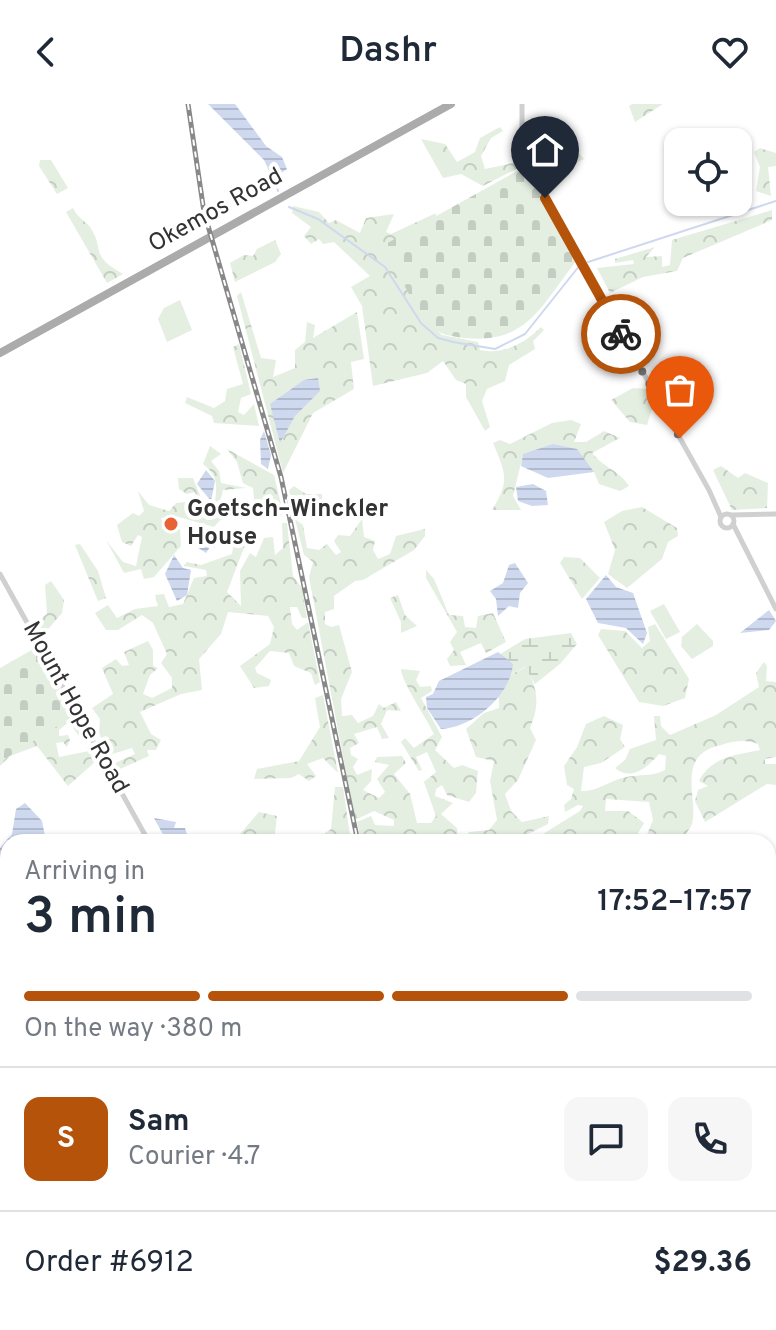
<!DOCTYPE html>
<html lang="en">
<head>
<meta charset="utf-8">
<style>
	body { margin:0; font-family:Overpass,sans-serif; background:#f6f6f7; color:#1f2937; height:100vh; display:flex; flex-direction:column; font-size:30px; white-space:nowrap }
	* { box-sizing:border-box; margin:0 }
	p { font-size:26px; color:#747a83 }
	.icon { flex:none; width:44px; height:44px; fill:none; stroke:currentColor; stroke-width:2; stroke-linecap:round; stroke-linejoin:round }
	.map { position:relative; flex:1; overflow:hidden }
	.details { position:absolute; left:0px; top:730px; width:776px; height:496px; display:flex; flex-direction:column; background:#fff; border-radius:24px 24px 0 0; box-shadow:0 2px 6px #0004 }
	.details>* { flex:none }
	.fabs { position:absolute; left:664px; top:24px; display:grid; gap:16px }
	.fabs a { display:grid; place-items:center; width:88px; height:88px; border-radius:16px; background:#fff; box-shadow:0 2px 6px #0004; font-size:40px }
	.pin { position:absolute; display:grid; place-items:center; width:68px; height:68px; color:#fff; margin:-82px -34px; border-radius:50% 50% 50% 0; rotate:-45deg; box-shadow:0 0 8px #0007 }
	.pin .icon { rotate:45deg }
	.courier { position:absolute; display:grid; place-items:center; width:80px; height:80px; margin:-40px; border:6px solid #b45309; border-radius:50%; background:#fff; color:#222; box-shadow:0 2px 10px #0007 }
	.summary em { font-style:normal; font-weight:600 }
	.summary div { display:flex; flex-direction:column-reverse }
	.summary { display:flex; align-items:center; justify-content:space-between; height:136px; padding:0 24px }
	h1 { font-size:52px; font-weight:600; line-height:60px }
	.bar { display:grid; grid-template-columns:repeat(4,1fr); gap:12px 8px; align-content:center; height:96px; padding:0 24px }
	.bar i { height:10px; border-radius:6px; background:#e0e1e3 }
	.bar .current { background:#b45309 }
	.bar p { grid-column:span 4 }
	.line { display:flex; align-items:center; gap:20px; padding:0 24px; border-top:2px solid #e0e1e3 }
	.line div { flex:1 }
	.round { display:grid; place-items:center; flex:none; width:84px; height:84px; border-radius:16px; background:#f6f6f7 }
	header { display:flex; justify-content:space-between; align-items:center; height:104px; padding:0 24px; background:#fff; font-size:36px; font-weight:600 }
	.map>svg:first-child { display:block }
</style>
</head>
<body>
<header><svg class="icon" aria-label="back" viewBox="0 0 24 24"><path d="M15 5l-7 7 7 7"/></svg>Dashr<svg class="icon" aria-label="heart" viewBox="0 0 24 24"><path d="M12 20l-8-8c-3-5 5-10 8-4 3-6 11-1 8 4z"/></svg></header>
<div class="map">
<svg width="776" height="1226" viewBox="0 0 776 1226">
	<defs>
		<pattern id="grass-dots" width="8" height="8" patternUnits="userSpaceOnUse" patternTransform="scale(2)"><rect width="8" height="8" fill="#e4efe2"/><path d="M2 2h.1M6 6h.1" fill="none" stroke="#c4cdc2" stroke-width="1.8" stroke-linecap="round"/></pattern>
		<pattern id="forest-crowns" width="20" height="18" patternUnits="userSpaceOnUse" patternTransform="scale(2)"><rect width="20" height="18" fill="#e4efe2"/><path d="M2 6a3 3 0 1 1 6 0M12 15a3 3 0 1 1 6 0" fill="none" stroke="#c4cdc2"/></pattern>
		<pattern id="wetland-marsh" width="20" height="14" patternUnits="userSpaceOnUse" patternTransform="scale(2)"><rect width="20" height="14" fill="#e4efe2"/><path d="M1 5h8M5 5V1M11 12h8M15 12V8" fill="none" stroke="#c4cdc2"/></pattern>
		<pattern id="cemetery-stones" width="16" height="16" patternUnits="userSpaceOnUse" patternTransform="scale(2)"><rect width="16" height="16" fill="#e4efe2"/><path d="M2 7V4a2 2 0 0 1 4 0v3zM10 15v-3a2 2 0 0 1 4 0v3z" fill="#c4cdc2"/></pattern>
		<pattern id="water-rules" width="6" height="5" patternUnits="userSpaceOnUse" patternTransform="scale(2)"><rect width="6" height="5" fill="#ced8ee"/><path d="M0 2.5h6" fill="none" stroke="#b1bacd"/></pattern>
	</defs>
	<rect width="100%" height="100%" fill="#fff"/>
	<!-- grass -->
	<g fill="url(#grass-dots)">
		<path d="M776 769V926L768 932V774Z"/>
		<path d="M466 1218H501L504 1223 468 1226Z"/>
	</g>
	<!-- forest -->
	<g fill="url(#forest-crowns)">
		<path d="M632 0H663L635 18 629 2Z"/>
		<path d="M500 23 503 27 491 34 481 52 485 65 518 58V64L483 82 461 70 443 74 421 35 445 40 457 58 475 48 480 34Z"/>
		<path d="M563 44 579 49 584 55 550 72 557 59 556 50Z"/>
		<path d="M760 44 776 49V62L768 63 771 92 756 87 760 63 754 48Z"/>
		<path d="M40 56H51L68 84 57 90 39 62Z"/>
		<path d="M293 102 319 108 329 119 336 116 360 129 366 114 394 110 386 128 391 130 436 109 427 217 442 231 478 238 480 246C503 251 524 240 541 223L544 226 533 237 535 245 509 261 505 277 487 285 482 297 490 323 485 327 466 293V280L456 276 443 257 427 269 373 282 362 202 351 183 370 172 334 138 323 140 319 135 311 140 304 132 311 123 292 109Z"/>
		<path d="M73 104C78 114 84 116 90 123 106 147 88 150 123 170L107 179 66 108Z"/>
		<path d="M772 106V116L683 154 677 167 643 173 610 189 597 164 634 160 633 156 615 159V155L655 143 646 153 662 152V163L670 161 672 136Z"/>
		<path d="M275 136 281 150 275 158 235 178 230 159 244 151 253 152 257 145Z"/>
		<path d="M241 188 261 254 276 256 273 273 295 264V246L305 238 307 218 315 221 313 234 357 208 364 255 351 258 354 285 313 309 283 369 237 192Z"/>
		<path d="M239 240 251 290 241 294 238 308 244 311 254 300 259 322 214 319 212 312 185 299 187 293 214 304 225 297 227 285 243 280 233 243Z"/>
		<path d="M633 284 647 285 652 305 647 321 630 318 611 296Z"/>
		<path d="M571 316 581 320 574 338H586L604 327 620 334 592 349C604 364 619 366 629 382L620 387 599 380 594 368 523 351 513 392 521 406H492C510 377 506 370 493 339L500 336 510 340 552 319Z"/>
		<path d="M210 342 221 350 211 357 219 367 221 379 246 384 223 386 220 398 225 408 229 402H249L254 395 253 384 243 379 237 358 227 345 274 371 281 400 270 403 267 408 282 409 281 413 267 414 256 403 255 412 222 414 214 423 175 412 161 414 167 427 180 425 181 442 154 473 144 475 141 465 124 469 106 436 123 458 136 462 142 433 138 431 131 442 122 438 117 421 133 409 139 412 144 407 138 387 149 401 169 407 176 399 198 397 195 388 187 390 179 385 178 374H193L202 396 215 398C217 380 218 372 203 360Z"/>
		<path d="M721 362 738 374 745 369 768 379 767 404 732 406 713 366Z"/>
		<path d="M294 382 306 390H322L323 403 293 400 289 386Z"/>
		<path d="M642 403 677 424 678 432 668 438 662 455 627 484 608 470 615 446 604 418 622 407Z"/>
		<path d="M295 415 303 421 307 444 319 446 327 440 336 451 341 448 334 437 338 431 350 432 362 415 364 433 375 437 373 446 378 455 390 450 396 432 425 425V432L414 446 363 476 355 477 334 492V505L325 508V520L331 523 339 521 352 568 341 595 342 612 352 611 358 619 373 612 379 600 384 604 396 598 401 607 387 606 381 620 389 634 382 635 377 623 354 630 359 639 350 644 351 651 358 655 353 663 357 671 372 665 371 677 363 686 379 694 385 688 377 675 389 661 375 658 377 653 402 652 406 659 394 670 410 690 417 719H431L436 712 424 678 436 668 427 648 416 653 422 666 419 667 401 638 405 634 414 644 434 630C427 615 401 577 401 565L420 567 416 576 420 583 431 582 432 587 421 594 442 633 435 646 454 664 462 661 478 667 476 689 469 698 447 691 442 681 436 685 435 692 453 699 441 710 457 724 458 734 464 737 469 728 489 726 497 716 490 677 494 657 476 653 466 625 484 609 499 604V595L490 581 526 563C538 586 540 600 530 624L536 636 518 676 505 690 511 707 522 718 549 712 548 720 524 732 538 733 580 707 583 702 578 701 565 708 564 701 571 695 574 685 567 681 564 662 577 643 586 620 604 612 623 621 620 635 625 643 601 659 584 663 581 687C598 688 610 676 626 673 641 670 651 673 665 666L666 652 659 650C648 663 631 678 615 664L625 656 630 645 656 636 654 612H660L661 622 670 631 716 611 759 583 756 569 764 558 767 562 766 577 776 578V653L765 655V660H776V681L767 680 705 718 695 697 698 686 708 682 699 677C711 653 735 651 760 646L758 640C744 635 735 637 721 641 674 651 699 695 692 720 690 725 684 732 682 736L684 738H664L666 732 644 738 653 716 649 698 606 695 605 707H628L644 719 633 738H432L427 731 415 738H361L357 718 371 712 375 721 394 722V716L374 707 355 716 309 473 313 458 304 451Z"/>
		<path d="M282 419H287L293 472 302 484 307 514H302L297 503H290L292 520 297 526 308 518 320 578 315 581 311 569 294 562 289 549 270 547 255 564 257 569 271 576 269 582 254 584 240 562 270 540 274 523 268 512 228 508 221 530 199 555 202 586 181 590 140 608 151 630 161 636 156 646H147L149 652 118 666 113 660 135 650 132 644 109 651 99 629 100 615 92 604 113 590 102 564 116 555 122 562 129 561 124 548 148 537 153 546V562L158 564 150 571 143 590 152 594 172 584V574L161 559 167 550 153 519 142 511 118 526H106L95 509 108 501 117 514 135 505 158 502 155 491 164 490 169 503 183 500 194 474 207 472 206 466 184 462 187 458 201 461 232 450 235 431 244 433 245 441 227 488 241 502 240 467 250 449 256 453 264 434 273 433 275 451 283 444Z"/>
		<path d="M80 440 98 467 106 494 98 497 75 441Z"/>
		<path d="M564 453 580 454 600 474 582 495 560 459Z"/>
		<path d="M426 466 434 475 449 511 463 512 465 523 476 524 478 512 493 509 506 538 486 549 481 539 460 548 466 561 450 562 447 555 454 546 450 538 457 528 426 474Z"/>
		<path d="M51 477 64 496 62 509 43 531 36 518 47 510 45 481Z"/>
		<path d="M398 491 405 511 417 522 401 529V518L390 494Z"/>
		<path d="M655 520 689 575 685 594 663 602 639 598 598 531 601 525 625 527 642 544 650 537 648 523Z"/>
		<path d="M323 591 338 669 323 654 307 660 316 672 309 677 299 670 291 674 254 675 257 665 299 657 320 623 315 594Z"/>
		<path d="M65 603 80 627 79 632 69 618 59 626V632L68 631 70 636 67 643 63 638 56 639 59 653 89 647 96 657 68 682 37 642 10 652 0 662V645Z"/>
		<path d="M335 683H343L351 738H314L331 725Z"/>
		<path d="M259 708 277 712 274 738H254L251 735 224 738 240 730Z"/>
		<path d="M8 822V869H0V824Z"/>
		<path d="M0 954 4 955 8 996 0 991Z"/>
		<path d="M768 1006 776 1012V1182L768 1172Z"/>
		<path d="M8 1067V1109L0 1113V1072Z"/>
	</g>
	<!-- wetland -->
	<g fill="url(#wetland-marsh)">
		<path d="M571 529 577 540 560 560 535 580 525 563 508 572 497 552 525 535Z"/>
		<path d="M8 842V967L0 956V860Z"/>
	</g>
	<!-- cemetery -->
	<g fill="url(#cemetery-stones)">
		<path d="M526 62 577 156C542 200 528 241 464 234 454 233 437 230 430 222 413 203 397 165 384 141Z"/>
		<path d="M37 543 75 611 0 658V564Z"/>
	</g>
	<!-- pitch -->
	<g fill="#e4efe2">
		<path d="M180 196 192 226 167 238 158 215 164 204Z"/>
		<path d="M664 500 680 528 666 535 650 507Z"/>
		<path d="M697 520 713 537V542L692 555 681 542 682 533Z"/>
		<path d="M0 1152 8 1166V1218H37L42 1226H0Z"/>
	</g>
	<!-- water -->
	<g fill="url(#water-rules)">
		<path d="M208 0H235L266 42 282 53 287 65 273 75 264 56Z"/>
		<path d="M318 274 320 287 295 312 280 339 270 300 304 276Z"/>
		<path d="M264 327 271 351 268 365 261 360 260 336Z"/>
		<path d="M553 340 577 345 594 368 548 374 521 362 523 350Z"/>
		<path d="M206 366 215 377 211 397 197 380Z"/>
		<path d="M533 380 546 387 548 401 532 402 518 397 516 383Z"/>
		<path d="M188 423 208 427 206 436 210 443 206 449 188 437Z"/>
		<path d="M216 425 231 433 232 439 225 444 222 436 214 444 210 435Z"/>
		<path d="M174 451 183 464 191 466 187 491 177 497 165 470Z"/>
		<path d="M515 459 528 479 520 489 518 504 509 502 498 512 496 495 490 487 503 479 509 461Z"/>
		<path d="M606 471 616 483 633 489 647 529 643 540 626 524 598 519 586 495Z"/>
		<path d="M769 506 776 517 769 526 740 529Z"/>
		<path d="M498 548 513 560C510 593 472 624 441 625L427 604 426 593 433 590 439 577Z"/>
		<path d="M25 699 42 717 45 732 40 738H8V768L0 774V744L12 730 16 705Z"/>
		<path d="M154 714 176 718 174 724H185L188 734 179 738H167Z"/>
	</g>
	<g fill="none" stroke-linecap="round" stroke-linejoin="round">
		<!-- stream -->
		<g stroke="#ced8ee" stroke-width="2">
			<path d="M274 75 278 87"/>
			<path d="M289 103 318 115 385 163 421 219 438 234 453 238 495 245 525 230 580 161"/>
			<path d="M588 158 776 97"/>
			<path d="M0 869H8"/>
		</g>
		<!-- minor -->
		<g stroke="#d0d0d0" stroke-width="5">
			<path d="M522 0V39L529 65 709 386 721 413"/>
			<circle cx="727" cy="417" r="7"/>
			<path d="M731 411 776 410"/>
			<path d="M733 420 776 505"/>
			<path d="M0 470 149 738"/>
			<path d="M768 963 776 959"/>
			<path d="M417 1218 422 1226"/>
			<path d="M301 1226 315 1218"/>
			<path d="M317 1226 332 1218"/>
		</g>
		<!-- major -->
		<path stroke="#ababab" stroke-width="8" d="M0 249 451 0"/>
		<defs>
			<g id="rail">
				<path d="M188 0 204 108 281 373 358 738"/>
				<path d="M458 1218 460 1226"/>
			</g>
		</defs>
		<!-- rail casing -->
		<use href="#rail" stroke="#888" stroke-width="5"/>
		<!-- rail -->
		<use href="#rail" stroke="#fff" stroke-width="2" stroke-dasharray="6" stroke-linecap="butt"/>
	</g>
	<g fill="none" stroke-linecap="round" stroke-linejoin="round">
		<!-- done -->
		<path stroke="#7a7a7a" stroke-width="8" stroke-dasharray="0 14.4" d="M621 230 680 334"/>
		<!-- route -->
		<path stroke="#b45309" stroke-width="10" d="M545 94 621 230"/>
	</g>
	<!-- markers -->
	<circle fill="#e96236" stroke="#fff" stroke-width="3" cx="171" cy="420" r="8"/>
	<g text-anchor="middle" dominant-baseline="central" stroke-width="8" stroke-linejoin="round" paint-order="stroke">
		<!-- street labels -->
		<g font-size="24" fill="#333" stroke="#fff">
			<text transform="translate(216 107) rotate(-29)">Okemos Road</text>
			<text transform="translate(75 604) rotate(61)">Mount Hope Road</text>
		</g>
		<!-- poi labels -->
		<g font-size="24" font-weight="bold" fill="#333" stroke="#fff" text-anchor="start">
			<text x="187" y="406">Goetsch–Winckler<tspan x="187" dy="28">House</tspan></text>
		</g>
	</g>
</svg>
<div class="fabs">
<a><svg class="icon" aria-label="locate" viewBox="0 0 24 24"><circle cx="12" cy="12" r="6"/><path d="M12 2v4M12 18v4M2 12h4M18 12h4"/></svg></a>
</div>
<div class="pin" style="left:680px;top:334px;background:#ea580c"><svg class="icon" aria-label="bag" viewBox="0 0 24 24"><path d="M5 8h14l-1 12H6zM9 8a3 3 0 0 1 6 0"/></svg></div>
<div class="pin" style="left:545px;top:94px;background:#1f2937"><svg class="icon" aria-label="home" viewBox="0 0 24 24"><path d="M3 11l9-7 9 7M6 9v11h12V9"/></svg></div>
<div class="courier" style="left:621px;top:230px"><svg class="icon" aria-label="bike" viewBox="0 0 24 24"><circle cx="6" cy="16" r="4"/><circle cx="18" cy="16" r="4"/><path d="M6 16l4-8h5l3 8M10 8l3 8H6M13 5h3"/></svg></div>
<section class="details">
<div class="summary"><div><h1>3 min</h1><p>Arriving in</p></div><em>17:52–17:57</em></div>
<div class="bar"><i class="current"></i><i class="current"></i><i class="current"></i><i></i><p>On the way · 380 m</p></div>
<div class="line" style="height:144px"><b class="round" style="background:#b45309;color:#fff">S</b><div><b>Sam</b><p>Courier · 4.7</p></div><a class="round"><svg class="icon" aria-label="chat" viewBox="0 0 24 24"><path d="M4 5h16v11H9l-5 4z"/></svg></a><a class="round"><svg class="icon" aria-label="phone" viewBox="0 0 24 24"><path d="M5 4h4l2 5-3 2q2 4 5 5l2-3 5 2v4C11 20 4 13 5 4z"/></svg></a></div>
<div class="line" style="height:104px"><div>Order #6912</div><b>$29.36</b></div>
</section>
</div>
</body>
</html>
